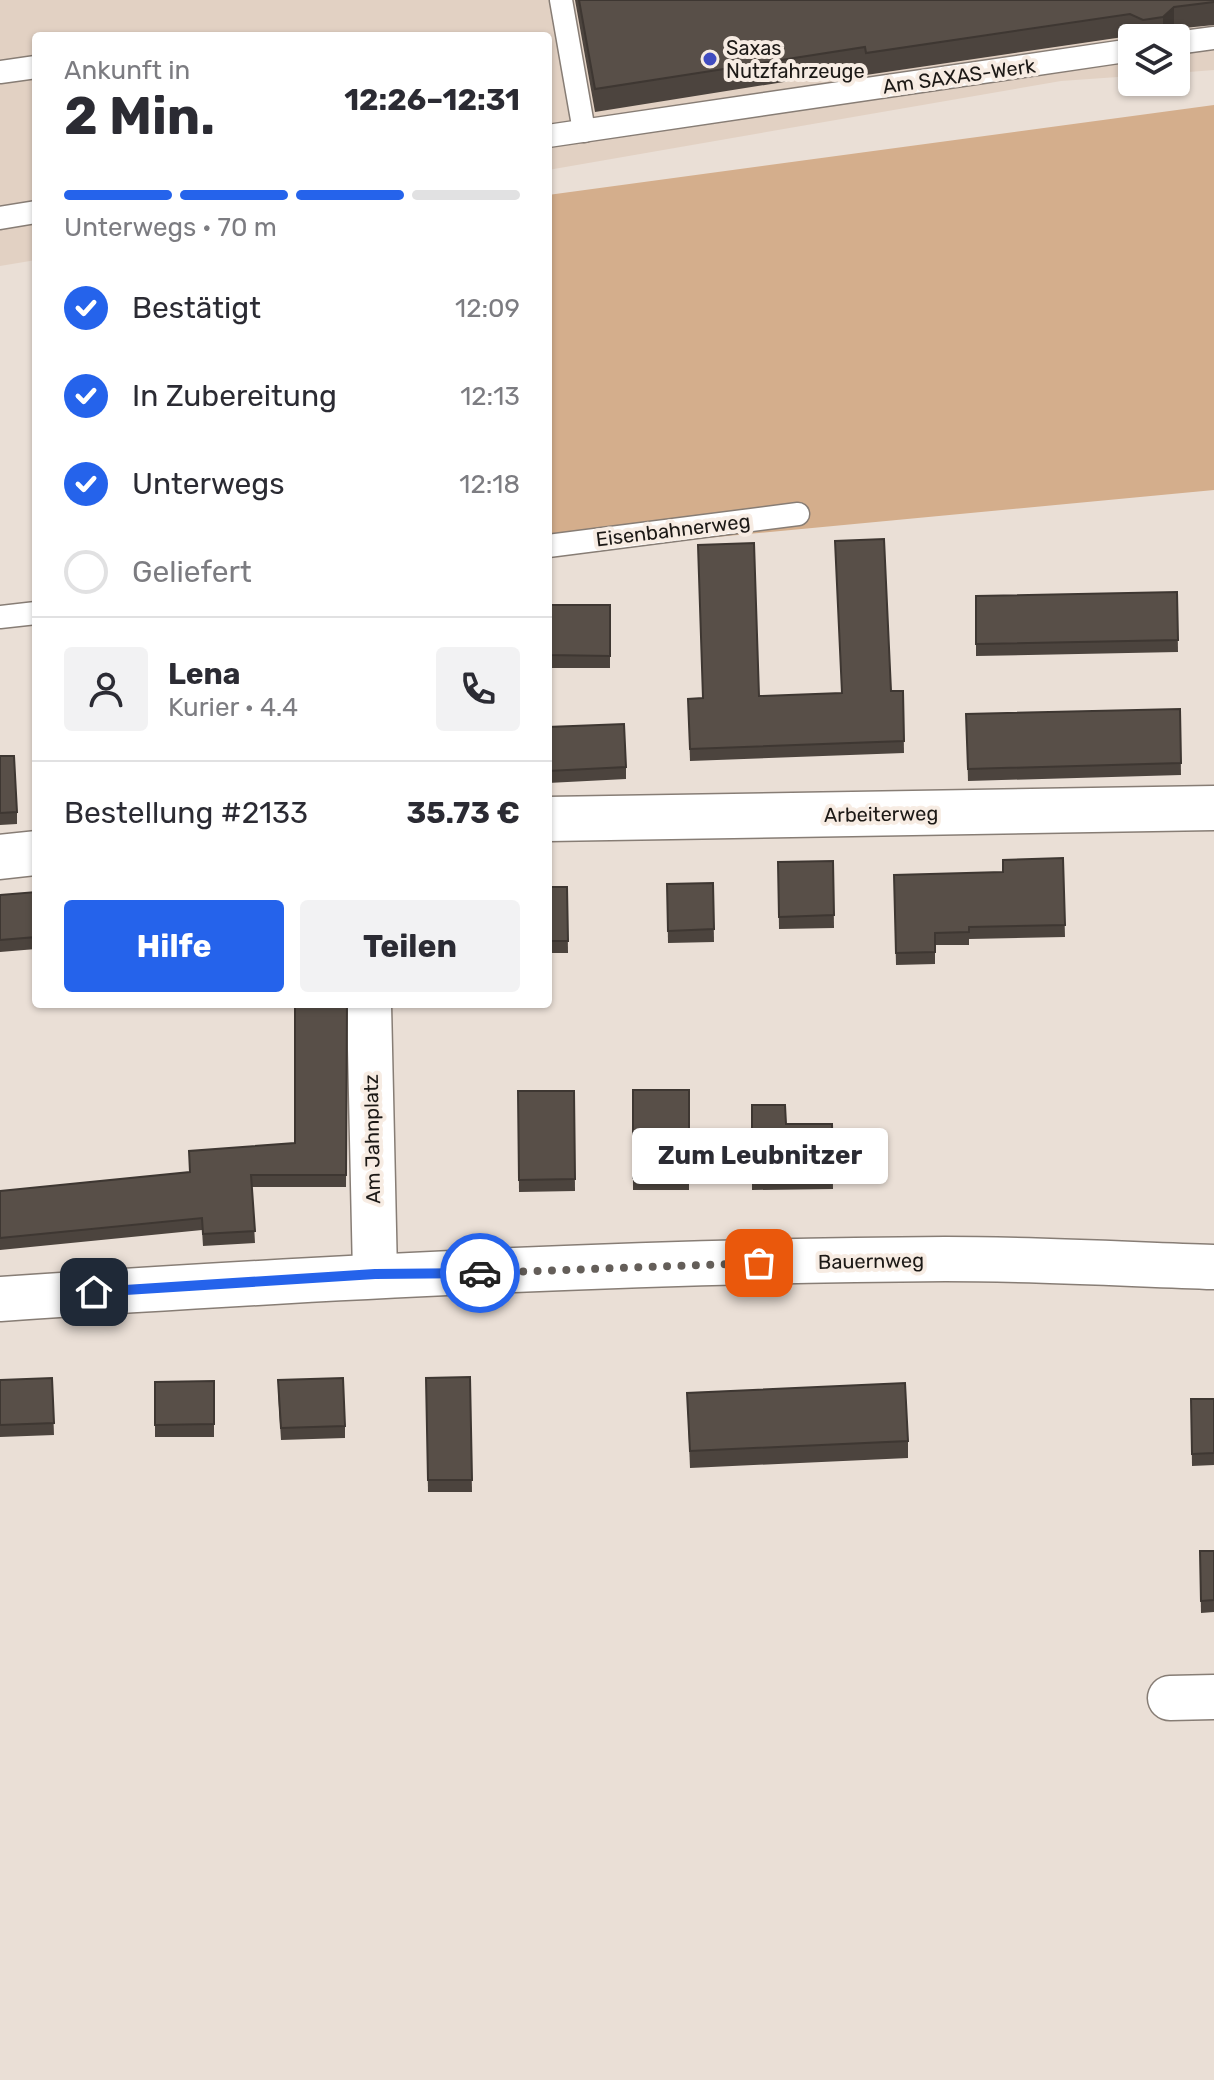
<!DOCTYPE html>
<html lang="de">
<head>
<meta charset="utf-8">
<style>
	body { margin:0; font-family:Rubik,sans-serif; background:#f2f2f3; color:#2b2b33; height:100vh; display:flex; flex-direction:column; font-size:30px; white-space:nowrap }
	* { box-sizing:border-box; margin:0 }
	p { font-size:26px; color:#7c7c81 }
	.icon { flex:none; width:44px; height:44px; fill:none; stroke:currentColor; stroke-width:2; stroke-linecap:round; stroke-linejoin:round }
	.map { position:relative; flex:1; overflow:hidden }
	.details { position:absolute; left:32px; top:32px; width:520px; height:976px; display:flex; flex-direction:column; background:#fff; border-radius:8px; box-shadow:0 2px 6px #0004 }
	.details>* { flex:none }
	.tools { position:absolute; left:1118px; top:24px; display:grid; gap:16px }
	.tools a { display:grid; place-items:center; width:72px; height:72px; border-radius:8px; background:#fff; box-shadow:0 2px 6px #0004; font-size:40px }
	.pin { position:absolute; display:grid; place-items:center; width:68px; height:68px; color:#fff; margin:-34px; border-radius:16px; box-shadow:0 4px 12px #0006 }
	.courier { position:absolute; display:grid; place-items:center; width:80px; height:80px; margin:-40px; border:6px solid #2563eb; border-radius:50%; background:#fff; color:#222; box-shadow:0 2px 10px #0007 }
	.bubble { position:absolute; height:56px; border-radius:8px; background:#fff; box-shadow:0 2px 6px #0004; font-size:26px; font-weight:700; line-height:56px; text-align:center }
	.head em { font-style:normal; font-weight:700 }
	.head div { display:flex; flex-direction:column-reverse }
	.head { display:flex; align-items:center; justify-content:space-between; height:136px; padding:0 32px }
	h1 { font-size:52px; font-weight:700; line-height:60px }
	.bar { display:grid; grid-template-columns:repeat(4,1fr); gap:12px 8px; align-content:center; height:96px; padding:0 32px }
	.bar i { height:10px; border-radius:6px; background:#e1e1e2 }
	.bar .on { background:#2563eb }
	.bar p { grid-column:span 4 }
	.line { display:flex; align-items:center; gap:20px; padding:0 32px; border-top:2px solid #e1e1e2 }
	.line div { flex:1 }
	.round { display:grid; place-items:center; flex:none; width:84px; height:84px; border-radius:8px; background:#f2f2f3 }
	ol { padding:0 32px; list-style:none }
	li { display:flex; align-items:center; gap:24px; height:88px }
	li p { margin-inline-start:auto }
	li .icon { padding:8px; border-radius:50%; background:#2563eb; color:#fff; stroke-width:4 }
	li:last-child { color:#7c7c81 }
	li i { width:44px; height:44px; border:4px solid #e1e1e2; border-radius:50% }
	.cta { display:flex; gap:16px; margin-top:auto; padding:16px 32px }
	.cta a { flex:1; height:92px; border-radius:8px; background:#2563eb; color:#fff; font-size:32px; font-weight:700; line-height:92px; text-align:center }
	.cta a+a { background:#f2f2f3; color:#2b2b33 }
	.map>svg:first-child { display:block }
</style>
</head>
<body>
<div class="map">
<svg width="1214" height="2080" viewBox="0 0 1214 2080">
	<rect width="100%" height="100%" fill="#eadfd6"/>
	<!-- built -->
	<path fill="#e2d1c3" d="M0 0H1214V70L1176 73V38H1132V76L1061 81 548 170V36H36V260L0 266Z"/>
	<!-- green -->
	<path fill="#d4ae8c" d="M1214 105V490L548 553V195Z"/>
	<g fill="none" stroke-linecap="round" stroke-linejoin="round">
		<defs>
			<g id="service">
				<path d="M561 0 584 131"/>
				<path d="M1176 43 1214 38"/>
				<path d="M0 72 36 67"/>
				<path d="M548 136 1132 50"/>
				<path d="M0 218 36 212"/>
				<path d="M548 546 798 514"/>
				<path d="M0 617 36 613"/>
			</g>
			<g id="minor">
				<path d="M548 819 1214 808"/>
				<path d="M0 857 36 853"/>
				<path d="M369 1004 375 1274"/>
				<path d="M0 1299C315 1278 630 1261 945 1259 1035 1259 1125 1264 1214 1267"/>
				<path d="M1170 1698 1214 1697"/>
			</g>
		</defs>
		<!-- service casing -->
		<use href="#service" stroke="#877d75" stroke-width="25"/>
		<!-- minor casing -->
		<use href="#minor" stroke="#877d75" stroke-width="47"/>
		<!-- service -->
		<use href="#service" stroke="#fff" stroke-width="22"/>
		<!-- minor -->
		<use href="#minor" stroke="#fff" stroke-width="44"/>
	</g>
	<!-- wall -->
	<g fill="#4c443e">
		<path d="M575 0H1214V25L1174 29 1164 38H1134L1130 36 866 75 865 69 595 112Z"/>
		<path d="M1177 592 1178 652 976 656V596Z"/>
		<rect x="548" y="605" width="62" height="63"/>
		<path d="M903 691 904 753 690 761 688 699Z"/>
		<path d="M1180 709 1181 775 968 781 966 714Z"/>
		<path d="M548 727 626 767V779L548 783Z"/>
		<path d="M0 756 17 812V824L0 825Z"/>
		<path d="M1063 858 1065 937 969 939V945H935V964L896 965 894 875 1003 872Z"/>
		<path d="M833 861 834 928 779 929 778 862Z"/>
		<path d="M713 883 714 942 668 943 667 884Z"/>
		<path d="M548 887H567L568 953H548Z"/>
		<path d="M36 892V949L0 952V895Z"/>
		<path d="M347 1004 346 1187H252L255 1243 203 1246 202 1230 0 1250V1191L190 1172 295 1143Z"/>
		<rect x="633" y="1090" width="56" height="100"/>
		<path d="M518 1091H574L575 1191 519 1192Z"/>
		<path d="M752 1105 786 1124H832L833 1189 752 1190Z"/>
		<path d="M470 1377 472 1492H428L426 1378Z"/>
		<path d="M52 1378 54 1435 0 1437V1380Z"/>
		<path d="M214 1381V1437H155V1382Z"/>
		<path d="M278 1392 345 1426V1438L281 1440Z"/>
		<path d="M687 1393 908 1441V1458L690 1468Z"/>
		<path d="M1191 1399H1214V1465L1192 1466Z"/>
		<path d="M1200 1551H1214V1612L1201 1613Z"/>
	</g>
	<!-- shaded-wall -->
	<path fill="#3e3732" d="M1174 7V29L1163 38V17Z"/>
	<!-- building -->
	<g fill="#584f48" stroke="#3e3732" stroke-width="2">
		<path d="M579 0H1214V2L1174 7 1163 17 1143 20 1130 14 866 53 865 47 595 89Z"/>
		<path d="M884 539 891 691H903L904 741 690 749 688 699 703 698 698 545 754 543 759 696 842 693 835 541Z"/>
		<path d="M1177 592 1178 640 976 644V596Z"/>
		<path d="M548 605H610V656L548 655Z"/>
		<path d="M1180 709 1181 763 968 769 966 714Z"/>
		<path d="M624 724 626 767 548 771V727Z"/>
		<path d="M0 756H14L17 812 0 813Z"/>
		<path d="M1063 858 1065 925 969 927V932L935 933V952L896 953 894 875 1003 872V860Z"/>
		<path d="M833 861 834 915 779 917 778 862Z"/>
		<path d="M713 883 714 929 668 931 667 884Z"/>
		<path d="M548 887H567L568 941H548Z"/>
		<path d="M36 892V937L0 940V895Z"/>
		<path d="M295 1004H347L346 1175H251L255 1231 203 1234 202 1218 0 1238V1191L190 1172 189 1151 295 1143Z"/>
		<rect x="633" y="1090" width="56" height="88"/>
		<path d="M518 1091H574L575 1179 519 1180Z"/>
		<path d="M752 1105H785L786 1124H832L833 1177 752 1178Z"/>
		<path d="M470 1377 472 1480H428L426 1378Z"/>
		<path d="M52 1378 54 1423 0 1425V1380Z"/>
		<path d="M343 1378 345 1426 281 1428 278 1380Z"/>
		<path d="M214 1381V1424L155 1425V1382Z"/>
		<path d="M905 1383 908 1441 690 1451 687 1393Z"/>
		<path d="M1191 1399H1214V1453L1192 1454Z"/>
		<path d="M1200 1551H1214V1600L1201 1601Z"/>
	</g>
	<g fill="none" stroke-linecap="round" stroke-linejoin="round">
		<!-- done -->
		<path stroke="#645e59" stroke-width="8" stroke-dasharray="0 14.4" d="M480 1273 759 1263"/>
		<!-- route -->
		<path stroke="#2563eb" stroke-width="10" d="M94 1292 375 1274 480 1273"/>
	</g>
	<!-- markers -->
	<circle fill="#414cc0" stroke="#f7ece3" stroke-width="3" cx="710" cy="59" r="8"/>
	<g text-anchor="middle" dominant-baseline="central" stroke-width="8" stroke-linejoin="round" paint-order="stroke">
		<!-- poi labels -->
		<g font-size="20" fill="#1c1916" stroke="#f7ece3" text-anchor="start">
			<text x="726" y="48">Saxas<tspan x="726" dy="23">Nutzfahrzeuge</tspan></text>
		</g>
		<!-- street labels -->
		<g font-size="20" fill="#1c1916" stroke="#f7ece3">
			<text transform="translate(959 76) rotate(-8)">Am SAXAS-Werk</text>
			<text transform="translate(673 530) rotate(-7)">Eisenbahnerweg</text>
			<text transform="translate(881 814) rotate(-1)">Arbeiterweg</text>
			<text transform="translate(372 1139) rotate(-91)">Am Jahnplatz</text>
			<text transform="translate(871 1261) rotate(-1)">Bauernweg</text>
		</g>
	</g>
</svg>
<div class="tools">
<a><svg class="icon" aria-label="layers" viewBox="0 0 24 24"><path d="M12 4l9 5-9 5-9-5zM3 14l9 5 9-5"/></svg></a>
</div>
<div class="pin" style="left:759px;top:1263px;background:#ea580c"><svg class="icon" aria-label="bag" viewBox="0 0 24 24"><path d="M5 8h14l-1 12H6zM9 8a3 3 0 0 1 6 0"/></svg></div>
<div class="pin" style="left:94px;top:1292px;background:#1f2937"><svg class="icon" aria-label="home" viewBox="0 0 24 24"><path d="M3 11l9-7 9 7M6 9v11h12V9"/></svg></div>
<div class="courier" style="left:480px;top:1273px"><svg class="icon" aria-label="car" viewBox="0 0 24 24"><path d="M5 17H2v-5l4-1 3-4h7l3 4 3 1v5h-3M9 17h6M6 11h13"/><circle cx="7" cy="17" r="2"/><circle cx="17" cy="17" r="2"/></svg></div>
<div class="bubble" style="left:632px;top:1128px;width:256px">Zum Leubnitzer</div>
<section class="details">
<div class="head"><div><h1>2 Min.</h1><p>Ankunft in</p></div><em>12:26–12:31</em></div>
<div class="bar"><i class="on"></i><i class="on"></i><i class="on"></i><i></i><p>Unterwegs · 70 m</p></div>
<ol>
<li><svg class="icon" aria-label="check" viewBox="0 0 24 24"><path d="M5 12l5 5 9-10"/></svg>Bestätigt<p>12:09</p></li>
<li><svg class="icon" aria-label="check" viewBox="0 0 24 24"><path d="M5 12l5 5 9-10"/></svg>In Zubereitung<p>12:13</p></li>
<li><svg class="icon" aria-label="check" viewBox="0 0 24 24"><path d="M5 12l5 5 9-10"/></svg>Unterwegs<p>12:18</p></li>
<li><i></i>Geliefert</li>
</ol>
<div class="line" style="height:144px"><a class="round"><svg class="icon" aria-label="person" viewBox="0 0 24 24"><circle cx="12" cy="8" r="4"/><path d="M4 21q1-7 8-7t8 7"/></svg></a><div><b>Lena</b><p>Kurier · 4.4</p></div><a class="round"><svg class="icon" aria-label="phone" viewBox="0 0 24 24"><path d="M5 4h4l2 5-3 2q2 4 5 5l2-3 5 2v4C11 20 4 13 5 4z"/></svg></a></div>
<div class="line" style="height:104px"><div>Bestellung #2133</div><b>35.73 €</b></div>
<div class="cta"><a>Hilfe</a><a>Teilen</a></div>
</section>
</div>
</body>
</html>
